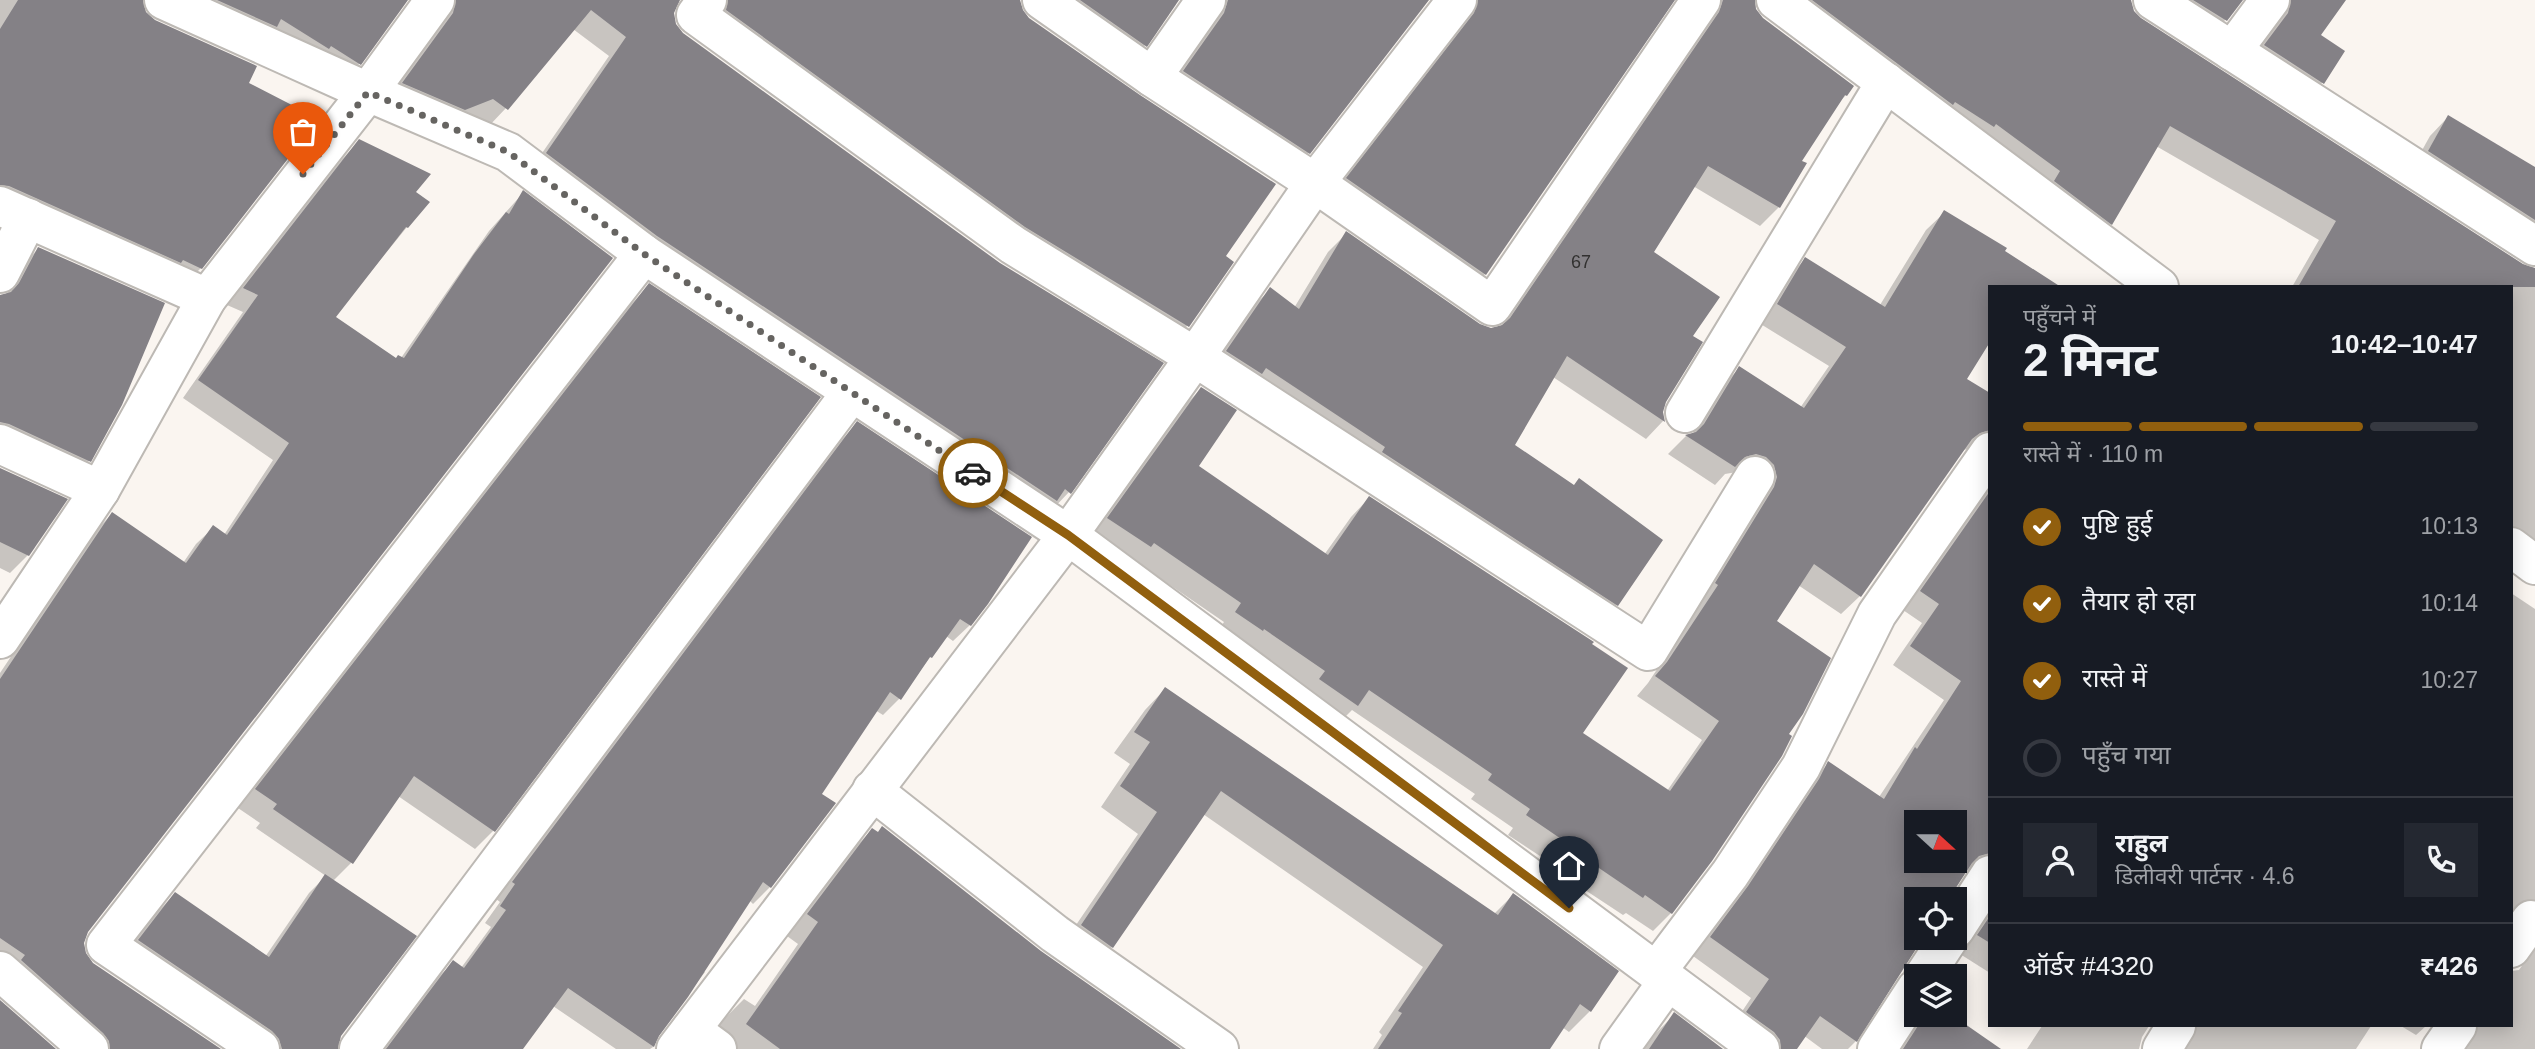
<!DOCTYPE html>
<html lang="hi">
<head>
<meta charset="utf-8">
<style>
	body { margin:0; font-family:Arial,"Noto Sans Devanagari",sans-serif; background:#242831; color:#f1f3f6; height:100vh; display:flex; flex-direction:column; font-size:26px; white-space:nowrap }
	* { box-sizing:border-box; margin:0 }
	p { font-size:23px; color:#9ea1a6 }
	.icon { flex:none; width:38px; height:38px; fill:none; stroke:currentColor; stroke-width:2; stroke-linecap:round; stroke-linejoin:round }
	.map { position:relative; flex:1; overflow:hidden }
	.panel { position:absolute; left:1988px; top:285px; width:525px; height:742px; display:flex; flex-direction:column; background:#171b24; border-radius:0px; box-shadow:0 4px 18px #0003 }
	.panel>* { flex:none }
	.needle { width:46px; rotate:111deg }
	.buttons { position:absolute; left:1904px; top:810px; display:grid; gap:14px }
	.buttons a { display:grid; place-items:center; width:63px; height:63px; border-radius:0px; background:#171b24; box-shadow:0 4px 18px #0003; font-size:35px }
	.pin { position:absolute; display:grid; place-items:center; width:60px; height:60px; color:#fff; margin:-72px -30px; border-radius:50% 50% 50% 0; rotate:-45deg; box-shadow:0 0 7px #0007 }
	.pin .icon { rotate:45deg }
	.courier { position:absolute; display:grid; place-items:center; width:70px; height:70px; margin:-35px; border:5px solid #915f0e; border-radius:50%; background:#fff; color:#222; box-shadow:0 2px 9px #0007 }
	.overview em { font-style:normal; font-weight:700 }
	.overview div { display:flex; flex-direction:column-reverse }
	.overview { display:flex; align-items:center; justify-content:space-between; height:119px; padding:0 35px }
	h1 { font-size:46px; font-weight:700; line-height:52px }
	.bar { display:grid; grid-template-columns:repeat(4,1fr); gap:10px 7px; align-content:center; height:84px; padding:0 35px }
	.bar i { height:9px; border-radius:5px; background:#363941 }
	.bar .active { background:#915f0e }
	.bar p { grid-column:span 4 }
	.line { display:flex; align-items:center; gap:18px; padding:0 35px; border-top:2px solid #363941 }
	.line div { flex:1 }
	.round { display:grid; place-items:center; flex:none; width:74px; height:74px; border-radius:0px; background:#242831 }
	ol { padding:0 35px; list-style:none }
	li { display:flex; align-items:center; gap:21px; height:77px }
	li p { margin-inline-start:auto }
	li .icon { padding:7px; border-radius:50%; background:#915f0e; color:#fff; stroke-width:4 }
	li:last-child { color:#9ea1a6 }
	li i { width:38px; height:38px; border:4px solid #363941; border-radius:50% }
	.map>svg:first-child { display:block }
</style>
</head>
<body>
<div class="map">
<svg width="2535" height="1049" viewBox="0 0 2535 1049">
	<rect width="100%" height="100%" fill="#faf5f0"/>
	<!-- shadow -->
	<g fill="#0003" fill-rule="evenodd">
		<path d="M0 0H101L246 84 201 268 183 286 0 207Z"/>
		<path d="M158 0H406L359 64 341 82Z"/>
		<path d="M428 0H678L673 12 674 24 1069 492 1051 511 529 172 609 56 573 29 506 108 488 127 385 102 435 33Z"/>
		<path d="M699 0H1019L1021 11 1224 256 1232 262 1187 326 1169 345Z"/>
		<path d="M1035 0H1177L1145 45 1127 64Z"/>
		<path d="M1199 0H1427L1309 153 1290 171 1166 90Z"/>
		<path d="M1450 0H1672L1485 274 1467 293 1329 197 1456 34 1461 24Z"/>
		<path d="M1694 0H1753L1755 10 1762 19 1846 95 1835 106 1800 161 1779 207 1760 226 1693 186 1652 252 1691 336 1665 401 1661 412 1663 421 1646 439 1553 377 1513 445 1617 605 1599 623 1209 370 1251 308 1270 290 1294 308 1328 252 1346 234 1479 326 1491 330 1500 328 1701 33Z"/>
		<path d="M1769 0H2130L2132 10 2140 20 2523 266 2535 269V551H2511V287H2292L2319 240 2156 146 2111 224 2093 242Z"/>
		<path d="M2147 0H2241L2225 20 2207 39Z"/>
		<path d="M2262 0H2344L2319 35 2322 83 2304 101 2246 64 2269 34 2274 23Z"/>
		<path d="M2448 117 2535 169V254L2411 170 2430 136Z"/>
		<path d="M360 141 414 192 407 227 334 317 396 360 401 358 489 231 523 193 87 931 82 943 84 954 93 964 218 1049H86L0 973V673L95 531 112 514 183 563 196 544 213 528 224 535 273 460 183 398 243 312 227 305 343 158Z"/>
		<path d="M1945 212 2058 287H1990L1964 380 1990 395V459L1972 448 1963 450 1860 596 1841 614 1798 585 1775 622 1671 913 1653 931 1626 913 1623 915 1579 886 1581 883 1508 835 1513 828 1471 799 1475 794 1352 710 1338 724 1218 631 1224 622 1135 561 1131 565 1090 537 1182 408 1201 389 1196 467 1324 555 1351 517 1369 498 1581 734 1667 791 1702 740 1637 696 1648 683 1700 604 1698 602 1737 472 1725 474 1715 485 1668 454 1686 436 1692 435 1721 386 1740 368 1800 408 1829 366 1759 323 1787 278 1805 259 1880 305 1926 230Z"/>
		<path d="M38 249 89 461 71 478 0 446V296L6 295 20 267Z"/>
		<path d="M649 286 493 831 475 849 398 796 351 863 333 881 340 1035 336 1049H257L122 957 158 911 175 894 265 957 309 893 326 876 256 828 260 823 238 808 631 304Z"/>
		<path d="M857 424 970 625 953 641 946 636 899 699 883 715 875 710 819 795 770 887 753 904 749 900 702 970 705 972 657 1035 653 1047 650 1049H616L553 1006 521 1049H384L436 979 453 963 461 968 491 927 485 923 500 902 496 899 841 440Z"/>
		<path d="M0 470 28 555 10 573 0 568Z"/>
		<path d="M1990 485V882L1971 871 1963 873 1916 900V938H1922L1856 1041 1848 1049H1822L1803 1035 1784 1044 1780 1049H1753L1729 1031 1751 998 1693 956 1730 907 1801 800 1810 782 1829 763 1879 797 1944 700 1893 665 1922 623 1903 610ZM1916 822H1955V861H1916Z"/>
		<path d="M2511 593 2535 609V1049H2460L2449 1026H2511V971L2519 970 2531 953 2511 917Z"/>
		<path d="M1165 689 1494 914 1513 895 1590 1011 1569 1032 1562 1027 1548 1049H1373L1382 1035 1379 1032 1423 967 1203 814 1112 947 1091 968 1061 947 1138 834 1101 807 1130 764 1114 753 1145 710Z"/>
		<path d="M872 830 1041 953 1178 1049H704L702 1047 723 1020 744 999 755 1006 798 944 787 936 851 851Z"/>
		<path d="M1990 908V973L1960 954Z"/>
		<path d="M1674 1015 1720 1049H1644L1655 1034Z"/>
		<path d="M1923 1015H1949L1998 1049H1897Z"/>
		<path d="M2042 1026H2149L2142 1037 2139 1049H2027Z"/>
		<path d="M2168 1026H2371L2356 1049H2179Z"/>
		<path d="M2401 1026H2426L2416 1035Z"/>
	</g>
	<!-- building -->
	<g fill="#848186" fill-rule="evenodd">
		<path d="M18 0H143L146 12 155 20 257 66 249 83 319 119 202 269 183 260 181 263 9 186 0 185V29Z"/>
		<path d="M217 0H408L361 65 331 46 329 49 281 19 277 27Z"/>
		<path d="M456 0H680L674 13 676 24 683 33 1000 263 1164 363 1071 494 1065 489 1057 501 657 236 546 153 626 37 591 10 508 110 493 99 465 110 402 83 453 13Z"/>
		<path d="M728 0H1020L1023 10 1029 18 1140 95 1276 184 1226 256 1234 262 1189 327 1025 227 726 10Z"/>
		<path d="M1080 0H1179L1147 47Z"/>
		<path d="M1228 0H1429L1310 154 1183 71 1224 13Z"/>
		<path d="M1478 0H1675L1486 275 1346 178 1474 13Z"/>
		<path d="M1723 0H1755L1756 9 1763 18 1854 86 1847 96 1845 95 1802 161 1807 163 1780 208 1708 166 1654 252 1720 297 1693 336 1703 342 1666 402 1663 412 1665 422 1567 356 1515 445 1574 485 1579 478 1663 540 1618 606 1382 452 1385 447 1266 368 1262 374 1226 351 1270 287 1299 309 1346 231 1480 324 1491 328 1502 325 1510 318 1719 12Z"/>
		<path d="M1812 0H2131L2134 11 2141 18 2523 264 2535 268V287H2298L2336 221 2170 126 2112 225 2054 181 2060 171 1996 124 1994 127 1955 102 1953 105Z"/>
		<path d="M2193 0H2243L2227 21Z"/>
		<path d="M2291 0H2346L2321 35 2345 51 2324 84 2264 45 2288 13Z"/>
		<path d="M2448 115 2535 167V220L2428 151Z"/>
		<path d="M359 139 431 174 416 192 430 202 408 228 406 227 336 317 396 358 398 355 404 358 474 254 506 212 509 214 523 190 613 258 88 932 84 943 86 953 93 963 221 1049H110L109 1041 103 1033 21 960 25 955 0 938V679L112 512 186 563 213 525 227 535 289 443 198 380 258 295 243 288Z"/>
		<path d="M1944 210 2007 248 2005 251 2061 287H1990V342L1967 379 1990 393V430L1980 433 1972 439 1861 597 1814 564 1777 621 1831 658 1803 714 1789 734 1792 736 1782 756 1712 861 1672 914 1645 895 1643 898 1596 866 1598 864 1526 815 1530 809 1488 780 1492 774 1369 690 1358 706 1319 679 1325 671 1264 629 1263 631 1235 612 1241 603 1154 543 1151 547 1107 518 1201 387 1237 410 1199 466 1328 555 1369 496 1594 642 1592 644 1628 668 1583 733 1670 791 1719 721 1655 676 1667 662 1718 585 1715 583 1774 487 1777 477 1774 465 1766 457 1756 454 1745 457 1735 467 1685 435 1696 432 1704 424 1739 366 1804 408 1846 347 1777 304 1805 257 1885 307Z"/>
		<path d="M38 247 165 303 122 405 91 462 9 424 0 422V295L11 292 19 283Z"/>
		<path d="M649 283 821 397 495 832 414 776 353 864 273 809 277 804 255 789Z"/>
		<path d="M857 421 1032 537 988 604 971 626 960 619 932 658 930 657 901 700 890 692 822 794 836 803 771 888 763 882 688 997 659 1036 654 1047 568 988 523 1049H386L453 960 464 968 506 910 500 906 515 884 512 882Z"/>
		<path d="M0 468 68 499 29 556 0 542Z"/>
		<path d="M1990 491V853L1979 856 1972 863 1948 900H1916V938H1923L1857 1042 1820 1016 1797 1049H1781L1780 1040 1774 1032 1746 1012 1769 979 1710 937 1748 886 1819 779 1828 761 1884 799 1915 747 1917 749 1961 681 1910 646 1939 604 1920 591ZM1916 822H1955V861H1916Z"/>
		<path d="M1165 687 1498 915 1513 893 1619 971 1591 1012 1580 1004 1550 1049H1378L1402 1013 1398 1011 1443 945 1221 791 1113 948 1081 925 1157 812 1120 786 1150 742 1134 732Z"/>
		<path d="M882 826 1041 951 1181 1049H780L746 1024 818 922 807 914 872 828 878 832Z"/>
		<path d="M325 874 417 936 341 1036 338 1049H282L279 1039 272 1031 138 940 175 892 269 957Z"/>
		<path d="M1990 916V943L1977 935Z"/>
		<path d="M0 1000 56 1049H0Z"/>
		<path d="M1674 1012 1723 1049H1649Z"/>
		<path d="M1925 1015H1952L2001 1049H1903Z"/>
	</g>
	<g fill="none" stroke-linecap="round" stroke-linejoin="round">
		<defs>
			<g id="minor">
				<path d="M164 0 368 92 508 152 644 254 1068 535 1760 1049"/>
				<path d="M707 0 696 15 1013 245 1195 357 1648 651 1755 476"/>
				<path d="M1042 0 1152 77 1315 183 1492 306 1701 0"/>
				<path d="M1776 0 2159 287"/>
				<path d="M2153 0 2535 246"/>
				<path d="M2232 51 2270 0"/>
				<path d="M1152 77 1206 0"/>
				<path d="M0 206 207 298"/>
				<path d="M0 273 28 218"/>
				<path d="M1685 413 1886 82"/>
				<path d="M0 444 100 490"/>
				<path d="M2511 547 2535 565"/>
				<path d="M0 639 100 490 207 298 368 92 435 0"/>
				<path d="M872 790 1055 934 1219 1049"/>
				<path d="M1955 929 1990 875"/>
				<path d="M2511 948 2531 920"/>
				<path d="M0 971 89 1049"/>
				<path d="M1656 972 1730 874 1801 767 1877 614 1990 452"/>
				<path d="M1924 976 1949 938"/>
				<path d="M691 1030 717 1049"/>
				<path d="M260 1049 106 945 644 254"/>
				<path d="M359 1049 851 393"/>
				<path d="M676 1049 1068 535 1195 357 1315 183 1457 0"/>
				<path d="M1619 1049 1668 981"/>
				<path d="M1877 1049 1916 989"/>
				<path d="M2162 1049 2176 1026"/>
				<path d="M2441 1049 2457 1026"/>
			</g>
		</defs>
		<!-- minor casing -->
		<use href="#minor" stroke="#bdb9b4" stroke-width="42"/>
		<!-- minor -->
		<use href="#minor" stroke="#fff" stroke-width="38"/>
	</g>
	<g fill="none" stroke-linecap="round" stroke-linejoin="round">
		<!-- done -->
		<path stroke="#666461" stroke-width="7" stroke-dasharray="0 12.6" d="M303 174 368 92 508 152 644 254 973 473"/>
		<!-- route -->
		<path stroke="#915f0e" stroke-width="9" d="M973 473 1068 535 1569 908"/>
	</g>
	<g text-anchor="middle" dominant-baseline="central" stroke-width="5" stroke-linejoin="round" paint-order="stroke">
		<!-- number labels -->
		<g font-size="18" fill="#323130">
			<text x="1581" y="262">67</text>
		</g>
	</g>
</svg>
<div class="buttons">
<a><svg class="needle" viewBox="-14 -14 28 28"><path d="M0-13l5 13h-10z" fill="#e53935"/><path d="M0 13l5-13h-10z" fill="#9ea1a6"/></svg></a>
<a><svg class="icon" aria-label="locate" viewBox="0 0 24 24"><circle cx="12" cy="12" r="6"/><path d="M12 2v4M12 18v4M2 12h4M18 12h4"/></svg></a>
<a><svg class="icon" aria-label="layers" viewBox="0 0 24 24"><path d="M12 4l9 5-9 5-9-5zM3 14l9 5 9-5"/></svg></a>
</div>
<div class="pin" style="left:303px;top:174px;background:#ea580c"><svg class="icon" aria-label="bag" viewBox="0 0 24 24"><path d="M5 8h14l-1 12H6zM9 8a3 3 0 0 1 6 0"/></svg></div>
<div class="pin" style="left:1569px;top:908px;background:#1f2937"><svg class="icon" aria-label="home" viewBox="0 0 24 24"><path d="M3 11l9-7 9 7M6 9v11h12V9"/></svg></div>
<div class="courier" style="left:973px;top:473px"><svg class="icon" aria-label="car" viewBox="0 0 24 24"><path d="M5 17H2v-5l4-1 3-4h7l3 4 3 1v5h-3M9 17h6M6 11h13"/><circle cx="7" cy="17" r="2"/><circle cx="17" cy="17" r="2"/></svg></div>
<section class="panel">
<div class="overview"><div><h1>2 मिनट</h1><p>पहुँचने में</p></div><em>10:42–10:47</em></div>
<div class="bar"><i class="active"></i><i class="active"></i><i class="active"></i><i></i><p>रास्ते में · 110 m</p></div>
<ol>
<li><svg class="icon" aria-label="check" viewBox="0 0 24 24"><path d="M5 12l5 5 9-10"/></svg>पुष्टि हुई<p>10:13</p></li>
<li><svg class="icon" aria-label="check" viewBox="0 0 24 24"><path d="M5 12l5 5 9-10"/></svg>तैयार हो रहा<p>10:14</p></li>
<li><svg class="icon" aria-label="check" viewBox="0 0 24 24"><path d="M5 12l5 5 9-10"/></svg>रास्ते में<p>10:27</p></li>
<li><i></i>पहुँच गया</li>
</ol>
<div class="line" style="height:126px"><a class="round"><svg class="icon" aria-label="person" viewBox="0 0 24 24"><circle cx="12" cy="8" r="4"/><path d="M4 21q1-7 8-7t8 7"/></svg></a><div><b>राहुल</b><p>डिलीवरी पार्टनर · 4.6</p></div><a class="round"><svg class="icon" aria-label="phone" viewBox="0 0 24 24"><path d="M5 4h4l2 5-3 2q2 4 5 5l2-3 5 2v4C11 20 4 13 5 4z"/></svg></a></div>
<div class="line" style="height:91px"><div>ऑर्डर #4320</div><b>₹426</b></div>
</section>
</div>
</body>
</html>
